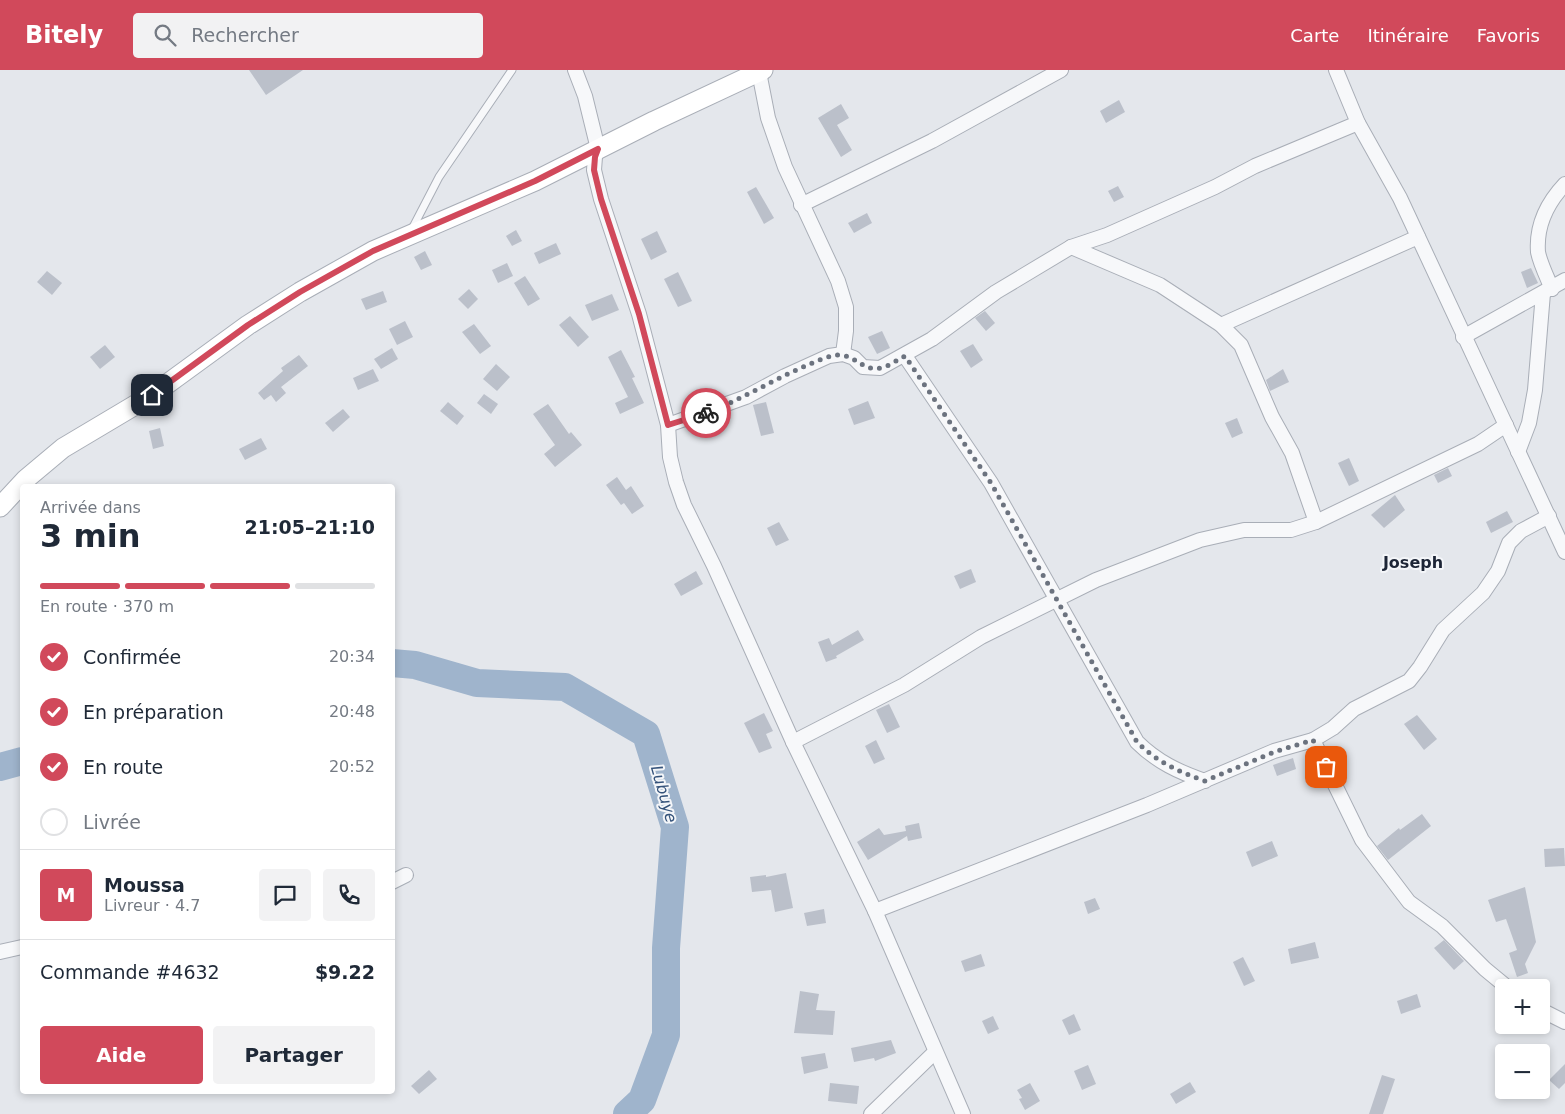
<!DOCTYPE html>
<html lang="fr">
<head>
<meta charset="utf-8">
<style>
	body { margin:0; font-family:"DejaVu Sans",sans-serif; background:#f2f2f3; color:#1f2937; height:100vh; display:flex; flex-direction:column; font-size:19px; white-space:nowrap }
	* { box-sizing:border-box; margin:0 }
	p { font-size:16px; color:#747a83 }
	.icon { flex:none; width:28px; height:28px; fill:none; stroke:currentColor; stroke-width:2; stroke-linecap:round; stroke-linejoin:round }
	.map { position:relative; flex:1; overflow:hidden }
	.sheet { position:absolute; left:20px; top:414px; width:375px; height:610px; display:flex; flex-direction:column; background:#fff; border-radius:5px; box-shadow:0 2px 8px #0003 }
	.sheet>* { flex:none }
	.buttons { position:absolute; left:1495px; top:909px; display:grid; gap:10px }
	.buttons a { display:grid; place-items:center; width:55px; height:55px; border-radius:5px; background:#fff; box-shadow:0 2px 8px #0003; font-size:25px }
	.pin { position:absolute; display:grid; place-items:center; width:42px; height:42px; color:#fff; margin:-21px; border-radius:10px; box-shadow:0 2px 8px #0006 }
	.courier { position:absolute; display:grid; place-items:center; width:50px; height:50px; margin:-25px; border:4px solid #d1495b; border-radius:50%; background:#fff; color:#222; box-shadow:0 1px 6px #0007 }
	.headline em { font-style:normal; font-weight:600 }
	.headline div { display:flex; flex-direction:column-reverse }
	.headline { display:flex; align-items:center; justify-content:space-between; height:85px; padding:0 20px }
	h1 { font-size:32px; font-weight:600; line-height:38px }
	.bar { display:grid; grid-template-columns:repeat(4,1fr); gap:8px 5px; align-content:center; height:60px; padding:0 20px }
	.bar i { height:6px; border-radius:4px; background:#e0e1e3 }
	.bar .on { background:#d1495b }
	.bar p { grid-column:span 4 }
	.line { display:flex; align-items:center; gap:12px; padding:0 20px; border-top:1px solid #e0e1e3 }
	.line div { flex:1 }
	.round { display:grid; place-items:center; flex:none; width:52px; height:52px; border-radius:5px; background:#f2f2f3 }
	ol { padding:0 20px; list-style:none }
	li { display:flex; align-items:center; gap:15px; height:55px }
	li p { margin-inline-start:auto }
	li .icon { padding:5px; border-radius:50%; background:#d1495b; color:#fff; stroke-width:4 }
	li:last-child { color:#747a83 }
	li i { width:28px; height:28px; border:2px solid #e0e1e3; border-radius:50% }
	.action { display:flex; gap:10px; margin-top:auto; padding:10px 20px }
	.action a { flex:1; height:58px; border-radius:5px; background:#d1495b; color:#fff; font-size:20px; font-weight:600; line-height:58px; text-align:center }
	.action a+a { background:#f2f2f3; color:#1f2937 }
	header { display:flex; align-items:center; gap:30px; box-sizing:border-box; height:70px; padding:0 25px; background:#d1495b; color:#fff }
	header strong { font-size:24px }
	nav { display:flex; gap:28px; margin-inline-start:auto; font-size:18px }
	.search { width:350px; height:45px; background:#f2f2f3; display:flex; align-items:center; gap:12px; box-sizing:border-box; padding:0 18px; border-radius:5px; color:#747a83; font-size:19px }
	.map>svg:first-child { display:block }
</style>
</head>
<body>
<header>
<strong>Bitely</strong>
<div class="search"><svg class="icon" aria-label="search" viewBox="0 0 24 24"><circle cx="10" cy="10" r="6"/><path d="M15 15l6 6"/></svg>Rechercher</div>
<nav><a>Carte</a><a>Itinéraire</a><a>Favoris</a></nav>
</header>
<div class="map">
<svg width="1565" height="1044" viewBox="0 0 1565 1044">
	<rect width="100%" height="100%" fill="#e4e7ec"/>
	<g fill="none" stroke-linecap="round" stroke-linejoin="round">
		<!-- river -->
		<g stroke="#9fb4cc" stroke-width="28">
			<path d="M392 593 415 595 477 613 565 617 646 664 675 757 666 878V965L642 1030 627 1044"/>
			<path d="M0 697 22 691"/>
		</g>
	</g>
	<!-- building -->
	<g fill="#bbc0ca">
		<path d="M249 0H303L266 25Z"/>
		<path d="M1119 30 1125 42 1106 53 1100 41Z"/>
		<path d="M841 34 849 48 837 55 852 80 841 87 818 48Z"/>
		<path d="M1118 116 1124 127 1114 132 1108 121Z"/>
		<path d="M756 117 774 148 764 154 747 122Z"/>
		<path d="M867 143 872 153 854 163 848 153Z"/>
		<path d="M516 160 522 171 512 176 506 166Z"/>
		<path d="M657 161 667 182 651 190 641 169Z"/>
		<path d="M556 173 561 184 539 194 534 183Z"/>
		<path d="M425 181 432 195 421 200 414 187Z"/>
		<path d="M507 193 513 206 498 213 492 200Z"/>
		<path d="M1531 198 1538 213 1527 218 1521 202Z"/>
		<path d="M47 201 62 213 52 225 37 212Z"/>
		<path d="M678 202 692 231 678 237 664 209Z"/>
		<path d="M525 206 540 229 528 236 514 213Z"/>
		<path d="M469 219 478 229 468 239 458 229Z"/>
		<path d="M383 221 387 232 366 240 361 229Z"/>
		<path d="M612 224 619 240 592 251 585 235Z"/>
		<path d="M985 241 995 253 986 261 975 248Z"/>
		<path d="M570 246 589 267 578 277 559 255Z"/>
		<path d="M405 251 413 267 397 275 389 259Z"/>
		<path d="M474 254 491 276 480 284 462 262Z"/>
		<path d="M882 261 890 278 877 284 868 267Z"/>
		<path d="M973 274 983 290 971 298 960 281Z"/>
		<path d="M105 275 115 287 100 299 90 287Z"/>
		<path d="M392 278 398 289 381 299 374 289Z"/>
		<path d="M621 280 635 307 632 308 644 333 620 344 615 333 628 327 608 287Z"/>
		<path d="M299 285 308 296 281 317 286 323 276 332 271 325 264 330 258 323 283 301 281 298Z"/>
		<path d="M496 294 510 307 497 321 483 309Z"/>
		<path d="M373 299 379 311 358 320 353 308Z"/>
		<path d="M1283 299 1289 312 1270 321 1266 310Z"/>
		<path d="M484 324 498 334 491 344 477 333Z"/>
		<path d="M868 331 875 348 854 355 848 339Z"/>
		<path d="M448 332 464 346 457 355 440 341Z"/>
		<path d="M766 332 774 363 761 366 753 335Z"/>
		<path d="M548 334 569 364 571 362 582 375 555 397 544 384 555 375 533 344Z"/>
		<path d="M343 339 350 347 333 362 325 353Z"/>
		<path d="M1237 348 1243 363 1232 368 1225 353Z"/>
		<path d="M160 358 164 376 153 379 149 361Z"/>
		<path d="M261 368 267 379 245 390 239 379Z"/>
		<path d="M1349 388 1359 411 1349 416 1338 393Z"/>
		<path d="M1448 398 1452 406 1438 413 1434 405Z"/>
		<path d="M617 407 626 420 631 416 644 436 632 444 624 433 621 435 606 415Z"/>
		<path d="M1395 425 1405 440 1384 458 1371 445Z"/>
		<path d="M1507 441 1513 452 1491 463 1486 452Z"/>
		<path d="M779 452 789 470 776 476 767 458Z"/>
		<path d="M971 499 976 512 960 519 954 506Z"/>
		<path d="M696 501 703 514 681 526 674 514Z"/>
		<path d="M858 560 864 570 836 586 837 588 826 592 818 572 829 568 832 575Z"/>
		<path d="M889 634 900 657 887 663 876 640Z"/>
		<path d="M764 643 773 661 766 664 772 678 759 683 744 653Z"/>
		<path d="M1417 645 1437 669 1424 680 1404 654Z"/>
		<path d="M876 670 885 689 874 694 865 676Z"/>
		<path d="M1293 688 1296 699 1277 706 1273 695Z"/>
		<path d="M1422 744 1431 756 1388 790 1377 776 1399 758 1400 760Z"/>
		<path d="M919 753 922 768 908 771 907 766 868 790 857 772 879 758 884 765 906 761 905 756Z"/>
		<path d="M1272 771 1278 786 1252 797 1246 782Z"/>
		<path d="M1564 778 1565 796 1545 797 1544 779Z"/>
		<path d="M786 803 793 838 775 842 771 820 752 822 750 807 766 805V807Z"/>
		<path d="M1525 817 1536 872 1525 894 1528 903 1517 907 1509 883 1517 880 1506 849 1496 852 1488 830Z"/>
		<path d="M1095 828 1100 839 1088 844 1084 832Z"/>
		<path d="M824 839 826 853 807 856 804 843Z"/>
		<path d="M1444 870 1464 891 1454 900 1434 878Z"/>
		<path d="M1315 872 1319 888 1291 894 1288 879Z"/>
		<path d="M981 884 985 896 965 902 961 891Z"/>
		<path d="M1243 887 1255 911 1244 916 1233 892Z"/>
		<path d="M800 921 819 924 816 940 835 941 833 965 794 963Z"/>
		<path d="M1417 924 1421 937 1401 944 1397 931Z"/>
		<path d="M1074 944 1081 960 1069 965 1062 950Z"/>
		<path d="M993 946 999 959 988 964 982 951Z"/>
		<path d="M891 970 896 983 875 991 874 988 854 992 851 978Z"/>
		<path d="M825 983 828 998 804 1004 801 987Z"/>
		<path d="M1565 994V1013L1559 1019 1549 1010Z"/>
		<path d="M1088 995 1096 1014 1082 1020 1074 1001Z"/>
		<path d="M429 1000 437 1009 419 1024 411 1016Z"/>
		<path d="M1382 1005 1395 1009 1383 1044H1369Z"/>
		<path d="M1190 1012 1196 1022 1176 1034 1170 1024Z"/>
		<path d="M830 1013 859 1016 857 1034 828 1031Z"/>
		<path d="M1030 1013 1040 1031 1025 1040 1019 1029 1022 1028 1017 1020Z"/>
	</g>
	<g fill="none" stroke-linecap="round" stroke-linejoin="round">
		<defs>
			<path id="lane" d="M412 159 439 107 512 0"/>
			<g id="street">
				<path d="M575 0 585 26 598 79 595 87 594 100 601 129 639 244 668 355 670 387 676 412 684 435 714 496 793 672 875 841 963 1044"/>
				<path d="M1336 0 1358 53 1400 128 1565 482"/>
				<path d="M759 2 768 48 785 97 838 211 846 237V261L843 284"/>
				<path d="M801 135 932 71 1061 0"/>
				<path d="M1071 177 1160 215 1221 255 1241 275 1272 347 1292 383 1316 452"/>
				<path d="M1552 219C1547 207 1540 193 1538 182 1536 155 1548 132 1565 114"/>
				<path d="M1221 255 1418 167"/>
				<path d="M1463 267 1565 210"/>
				<path d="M905 286 991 413 1137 672C1157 692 1179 702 1205 711"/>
				<path d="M668 355 746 327 785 306 829 286 843 284 854 288 863 297 880 298 932 269 996 222 1071 177 1107 165 1215 117 1255 96 1358 53"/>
				<path d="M1518 382 1529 353 1535 320 1543 223"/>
				<path d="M1313 670 1362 770 1409 832 1442 856 1485 899 1508 918"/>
				<path d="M793 672 904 615 981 567 1096 510 1200 470 1244 460H1291L1316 452 1478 374 1506 355"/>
				<path d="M392 812 406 805"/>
				<path d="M875 841 1147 735 1274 681 1313 670 1333 658 1354 639 1409 611 1420 597 1443 560 1483 523 1498 501 1509 473 1521 461 1549 446"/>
				<path d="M0 882 22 877"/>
				<path d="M1541 940 1565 952"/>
				<path d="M871 1044 935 982"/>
			</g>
			<path id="secondary" d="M0 437 26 409 63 378 152 325 248 255 300 222 373 181 535 111 654 51 763 0"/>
		</defs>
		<!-- lane casing -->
		<use href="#lane" stroke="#a9aeb7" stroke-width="9"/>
		<!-- street casing -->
		<use href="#street" stroke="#a9aeb7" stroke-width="16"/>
		<!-- secondary casing -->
		<use href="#secondary" stroke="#a9aeb7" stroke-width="21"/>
		<!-- lane -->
		<use href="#lane" stroke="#f7f8fa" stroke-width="7"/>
		<!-- street -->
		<use href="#street" stroke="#f7f8fa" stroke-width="14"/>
		<!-- secondary -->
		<use href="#secondary" stroke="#fff" stroke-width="19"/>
	</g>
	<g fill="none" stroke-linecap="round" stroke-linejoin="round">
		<!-- done -->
		<path stroke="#6c737f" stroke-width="5" stroke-dasharray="0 9" d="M706 343C748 327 785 302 828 287 854 278 860 303 881 298 889 296 897 290 905 286L991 413 1137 672C1157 692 1179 702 1205 711L1274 682 1313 670 1326 697"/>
		<!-- route -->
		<path stroke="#d1495b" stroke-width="6" d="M152 325 248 255 300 222 373 181 535 111 598 79 595 87 594 100 601 129 639 244 668 355 706 343"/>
	</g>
	<g text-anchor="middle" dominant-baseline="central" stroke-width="4" stroke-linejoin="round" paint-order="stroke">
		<!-- neighbourhood labels -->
		<g font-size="16" font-weight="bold" fill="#1d2536" stroke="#f4f6f9">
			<text x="1413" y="492">Joseph</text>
		</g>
		<!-- water labels -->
		<g font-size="16" font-style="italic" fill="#34527a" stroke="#f4f6f9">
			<text transform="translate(664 724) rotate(74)">Lubuye</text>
		</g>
	</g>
</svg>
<div class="buttons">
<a>+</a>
<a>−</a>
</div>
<div class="pin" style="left:1326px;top:697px;background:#ea580c"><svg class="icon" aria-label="bag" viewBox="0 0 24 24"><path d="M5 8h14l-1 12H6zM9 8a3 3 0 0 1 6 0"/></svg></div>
<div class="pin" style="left:152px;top:325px;background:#1f2937"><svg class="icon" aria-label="home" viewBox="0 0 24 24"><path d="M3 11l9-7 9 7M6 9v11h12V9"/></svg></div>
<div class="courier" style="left:706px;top:343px"><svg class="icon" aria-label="bike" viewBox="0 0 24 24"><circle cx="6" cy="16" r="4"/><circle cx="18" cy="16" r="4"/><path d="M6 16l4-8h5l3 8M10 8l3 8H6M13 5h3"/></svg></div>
<section class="sheet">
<div class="headline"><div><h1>3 min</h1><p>Arrivée dans</p></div><em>21:05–21:10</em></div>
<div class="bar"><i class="on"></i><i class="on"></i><i class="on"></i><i></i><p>En route · 370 m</p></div>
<ol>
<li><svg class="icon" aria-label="check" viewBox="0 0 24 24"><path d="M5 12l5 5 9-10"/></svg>Confirmée<p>20:34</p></li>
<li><svg class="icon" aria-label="check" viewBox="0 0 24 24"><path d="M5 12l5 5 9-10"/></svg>En préparation<p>20:48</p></li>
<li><svg class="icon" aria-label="check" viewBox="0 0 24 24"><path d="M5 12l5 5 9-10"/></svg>En route<p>20:52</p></li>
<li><i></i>Livrée</li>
</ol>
<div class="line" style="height:90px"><b class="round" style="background:#d1495b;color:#fff">M</b><div><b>Moussa</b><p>Livreur · 4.7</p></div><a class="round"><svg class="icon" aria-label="chat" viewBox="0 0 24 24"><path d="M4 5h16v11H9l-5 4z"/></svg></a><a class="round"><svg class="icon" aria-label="phone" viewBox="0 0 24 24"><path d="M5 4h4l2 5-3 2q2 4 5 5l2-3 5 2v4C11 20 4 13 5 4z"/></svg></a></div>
<div class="line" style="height:65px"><div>Commande #4632</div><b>$9.22</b></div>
<div class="action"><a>Aide</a><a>Partager</a></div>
</section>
</div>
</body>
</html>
